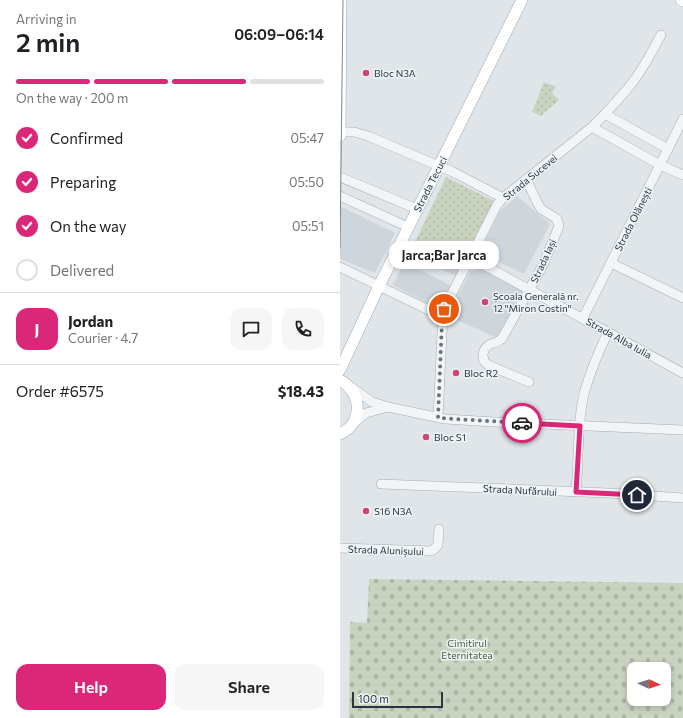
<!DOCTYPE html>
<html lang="en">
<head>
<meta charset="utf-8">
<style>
	body { margin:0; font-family:Commissioner,sans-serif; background:#f6f6f6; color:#202124; height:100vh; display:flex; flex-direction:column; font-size:15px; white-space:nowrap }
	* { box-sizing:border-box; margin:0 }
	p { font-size:13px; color:#757577 }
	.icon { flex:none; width:22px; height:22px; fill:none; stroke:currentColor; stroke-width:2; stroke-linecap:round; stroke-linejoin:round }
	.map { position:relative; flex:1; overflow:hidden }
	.details { display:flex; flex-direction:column; background:#fff; width:340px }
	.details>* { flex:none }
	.needle { width:26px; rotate:94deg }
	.tools { position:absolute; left:287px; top:662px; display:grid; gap:8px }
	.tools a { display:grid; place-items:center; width:44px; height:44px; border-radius:8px; background:#fff; box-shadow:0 2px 6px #0003; font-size:20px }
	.scale { position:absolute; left:12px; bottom:10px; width:91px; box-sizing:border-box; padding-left:4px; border:2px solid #283640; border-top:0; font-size:11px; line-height:14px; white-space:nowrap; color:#283640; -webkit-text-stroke:3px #eff4f6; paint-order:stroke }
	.pin { position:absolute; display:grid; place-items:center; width:34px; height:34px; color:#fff; margin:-17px; border:2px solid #fff; border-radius:50%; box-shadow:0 1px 4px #0007 }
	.courier { position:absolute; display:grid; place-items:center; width:40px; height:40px; margin:-20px; border:3px solid #db2777; border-radius:50%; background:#fff; color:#222; box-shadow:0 1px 5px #0007 }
	.bubble { position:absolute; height:28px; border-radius:12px; background:#fff; box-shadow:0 2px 6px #0003; font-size:13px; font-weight:600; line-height:28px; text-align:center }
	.overview em { font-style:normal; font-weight:600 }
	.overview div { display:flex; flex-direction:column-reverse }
	.overview { display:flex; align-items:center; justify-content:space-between; height:68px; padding:0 16px }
	h1 { font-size:26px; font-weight:600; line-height:30px }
	.bar { display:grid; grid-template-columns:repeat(4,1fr); gap:6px 4px; align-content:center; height:48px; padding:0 16px }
	.bar i { height:5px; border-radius:3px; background:#e0e0e0 }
	.bar .on { background:#db2777 }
	.bar p { grid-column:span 4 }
	.line { display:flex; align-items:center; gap:10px; padding:0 16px; border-top:1px solid #e0e0e0 }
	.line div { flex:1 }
	.round { display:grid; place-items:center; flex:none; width:42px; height:42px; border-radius:12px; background:#f6f6f6 }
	ol { padding:0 16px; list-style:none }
	li { display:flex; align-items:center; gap:12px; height:44px }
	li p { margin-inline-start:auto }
	li .icon { padding:4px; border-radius:50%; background:#db2777; color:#fff; stroke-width:4 }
	li:last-child { color:#757577 }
	li i { width:22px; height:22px; border:2px solid #e0e0e0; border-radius:50% }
	.button { display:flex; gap:8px; margin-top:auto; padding:8px 16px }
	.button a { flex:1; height:46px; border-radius:12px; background:#db2777; color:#fff; font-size:16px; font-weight:600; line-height:46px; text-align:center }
	.button a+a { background:#f6f6f6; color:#202124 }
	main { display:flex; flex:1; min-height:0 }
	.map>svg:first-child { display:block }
</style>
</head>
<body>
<main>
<section class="details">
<div class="overview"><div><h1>2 min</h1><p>Arriving in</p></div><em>06:09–06:14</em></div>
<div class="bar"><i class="on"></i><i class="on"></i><i class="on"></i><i></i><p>On the way · 200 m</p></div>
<ol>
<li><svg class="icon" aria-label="check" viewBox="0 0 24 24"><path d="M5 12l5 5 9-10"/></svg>Confirmed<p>05:47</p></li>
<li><svg class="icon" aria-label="check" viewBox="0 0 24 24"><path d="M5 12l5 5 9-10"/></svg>Preparing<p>05:50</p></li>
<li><svg class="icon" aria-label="check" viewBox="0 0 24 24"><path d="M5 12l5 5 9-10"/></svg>On the way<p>05:51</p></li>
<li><i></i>Delivered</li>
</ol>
<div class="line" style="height:72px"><b class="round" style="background:#db2777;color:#fff">J</b><div><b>Jordan</b><p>Courier · 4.7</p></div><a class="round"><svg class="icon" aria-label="chat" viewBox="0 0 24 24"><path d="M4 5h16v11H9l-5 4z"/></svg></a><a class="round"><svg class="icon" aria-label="phone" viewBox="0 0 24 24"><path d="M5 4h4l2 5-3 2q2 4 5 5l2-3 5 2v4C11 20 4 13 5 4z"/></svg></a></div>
<div class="line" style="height:52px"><div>Order #6575</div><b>$18.43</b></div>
<div class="button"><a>Help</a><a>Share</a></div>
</section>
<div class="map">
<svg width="343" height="718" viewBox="0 0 343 718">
	<defs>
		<pattern id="grass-dots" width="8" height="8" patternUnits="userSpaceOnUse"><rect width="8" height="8" fill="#c9d3c0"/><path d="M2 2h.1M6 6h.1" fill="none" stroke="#adb6a6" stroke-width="1.8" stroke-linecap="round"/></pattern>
		<pattern id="cemetery-stones" width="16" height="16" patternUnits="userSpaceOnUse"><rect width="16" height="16" fill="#c9d3c0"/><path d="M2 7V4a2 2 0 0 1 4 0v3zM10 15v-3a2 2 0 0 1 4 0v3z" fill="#adb6a6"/></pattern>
	</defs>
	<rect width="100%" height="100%" fill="#e0e5e9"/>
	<!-- built -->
	<g fill="#ced5db">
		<path d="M177 196 210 224 184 274 146 256 143 245 160 211Z"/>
		<path d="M0 206 55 233 35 273 0 259Z"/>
		<path d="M71 246 119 270 116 276 67 253Z"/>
		<path d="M64 262 112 286 100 310 53 285Z"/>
		<path d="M140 268 184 290 157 338 107 315 131 271Z"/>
	</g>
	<!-- grass -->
	<g fill="url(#grass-dots)">
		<path d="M204 82 216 87 212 93 219 100 201 116 192 112Z"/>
		<path d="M106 177 154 201 122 264 74 244Z"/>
	</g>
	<!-- cemetery -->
	<path fill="url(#cemetery-stones)" fill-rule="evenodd" d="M29 579 343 583V718H9L10 622 27 623ZM294 669H324V699H294Z"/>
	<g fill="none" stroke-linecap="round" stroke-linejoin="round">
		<defs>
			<g id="minor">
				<path d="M265 114 328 149"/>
				<path d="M252 127 320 165 343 175"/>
				<path d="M0 132H14L28 136 113 172 163 198"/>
				<path d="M0 177 77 209"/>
				<path d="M186 179 197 202 201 209 217 219 219 226 203 265 164 335C163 337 162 339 160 340 158 342 154 343 151 344 142 348 140 359 148 365L189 382"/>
				<path d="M0 196 68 227"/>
				<path d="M131 258 343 373"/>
				<path d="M271 263 343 298"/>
				<path d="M0 267 103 317"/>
				<path d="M243 318 343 119"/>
				<path d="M11 387 32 402 48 407 105 419 154 422 343 430"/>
				<path d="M98 418 102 333 104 309 157 205 163 198 252 127C266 113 280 99 292 83 304 68 312 51 321 35"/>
				<path d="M14 423 26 413 48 407"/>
				<path d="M41 484 268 493 343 498"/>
				<path d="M236 492C239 461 237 419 245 390 251 370 259 351 268 332"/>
				<path d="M0 548 92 551 98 545 99 529"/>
			</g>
			<g id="major">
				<path d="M341 0 343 1"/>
				<path d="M0 136 1 0"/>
				<path d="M0 370 39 286 182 0"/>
				<path d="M0 380C22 392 24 423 0 434"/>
			</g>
		</defs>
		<!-- minor casing -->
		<use href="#minor" stroke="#a5adb3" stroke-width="10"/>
		<!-- major casing -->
		<use href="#major" stroke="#9facb5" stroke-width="12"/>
		<!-- minor -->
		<use href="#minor" stroke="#f2f5f7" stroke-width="9"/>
		<!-- major -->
		<use href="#major" stroke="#fff" stroke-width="11"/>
		<!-- tram -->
		<path stroke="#798893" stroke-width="1" d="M0 248 3 0"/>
	</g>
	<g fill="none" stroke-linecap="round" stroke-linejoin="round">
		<!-- done -->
		<path stroke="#68737b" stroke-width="4" stroke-dasharray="0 7.2" d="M104 309 102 321 98 418 182 423"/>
		<!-- route -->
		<path stroke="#db2777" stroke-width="5" d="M182 423 240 426 236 492 297 495"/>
	</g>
	<!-- markers -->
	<g fill="#d04273" stroke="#eff4f6" stroke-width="1.5">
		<circle cx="26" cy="73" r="4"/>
		<circle cx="145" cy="302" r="4"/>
		<circle cx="116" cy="373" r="4"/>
		<circle cx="86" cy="437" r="4"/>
		<circle cx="26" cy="511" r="4"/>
	</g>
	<g text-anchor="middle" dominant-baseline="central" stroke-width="3" stroke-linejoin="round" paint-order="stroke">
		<!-- poi labels -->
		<g font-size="10" fill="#283640" stroke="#eff4f6" text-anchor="start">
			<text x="34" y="73">Bloc N3A</text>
			<text x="153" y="296">Școala Generală nr.<tspan x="153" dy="12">12 "Miron Costin"</tspan></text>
			<text x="124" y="373">Bloc R2</text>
			<text x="94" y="437">Bloc S1</text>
			<text x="34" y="511">S16 N3A</text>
		</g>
		<!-- street labels -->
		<g font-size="10" fill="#283640" stroke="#eff4f6">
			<text transform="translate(190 177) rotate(-39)">Strada Sucevei</text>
			<text transform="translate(90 184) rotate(-63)">Strada Tecuci</text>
			<text transform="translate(293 219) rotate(-63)">Strada Olănești</text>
			<text transform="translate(203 261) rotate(-65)">Strada Iași</text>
			<text transform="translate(279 338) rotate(29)">Strada Alba Iulia</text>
			<text transform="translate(180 490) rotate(3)">Strada Nufărului</text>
			<text transform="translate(46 550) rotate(2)">Strada Alunișului</text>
		</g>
		<!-- park labels -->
		<g font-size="10" fill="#445c35" stroke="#eff4f6">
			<text x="127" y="643">Cimitirul<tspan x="127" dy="12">Eternitatea</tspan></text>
		</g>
	</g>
</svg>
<div class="tools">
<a><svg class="needle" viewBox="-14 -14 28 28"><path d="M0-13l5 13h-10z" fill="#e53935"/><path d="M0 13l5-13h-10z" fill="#757577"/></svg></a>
</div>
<div class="scale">100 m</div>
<div class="pin" style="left:104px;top:309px;background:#ea580c"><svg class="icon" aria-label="bag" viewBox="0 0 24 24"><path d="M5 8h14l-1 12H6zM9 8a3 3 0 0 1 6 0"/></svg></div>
<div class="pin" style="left:297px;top:495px;background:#1f2937"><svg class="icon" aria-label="home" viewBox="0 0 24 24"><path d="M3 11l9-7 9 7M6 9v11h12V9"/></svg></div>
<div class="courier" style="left:182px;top:423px"><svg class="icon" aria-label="car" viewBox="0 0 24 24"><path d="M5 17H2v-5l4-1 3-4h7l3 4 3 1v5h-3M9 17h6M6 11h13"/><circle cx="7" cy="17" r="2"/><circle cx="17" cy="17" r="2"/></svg></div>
<div class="bubble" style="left:49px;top:241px;width:110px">Jarca;Bar Jarca</div>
</div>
</main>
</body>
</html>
